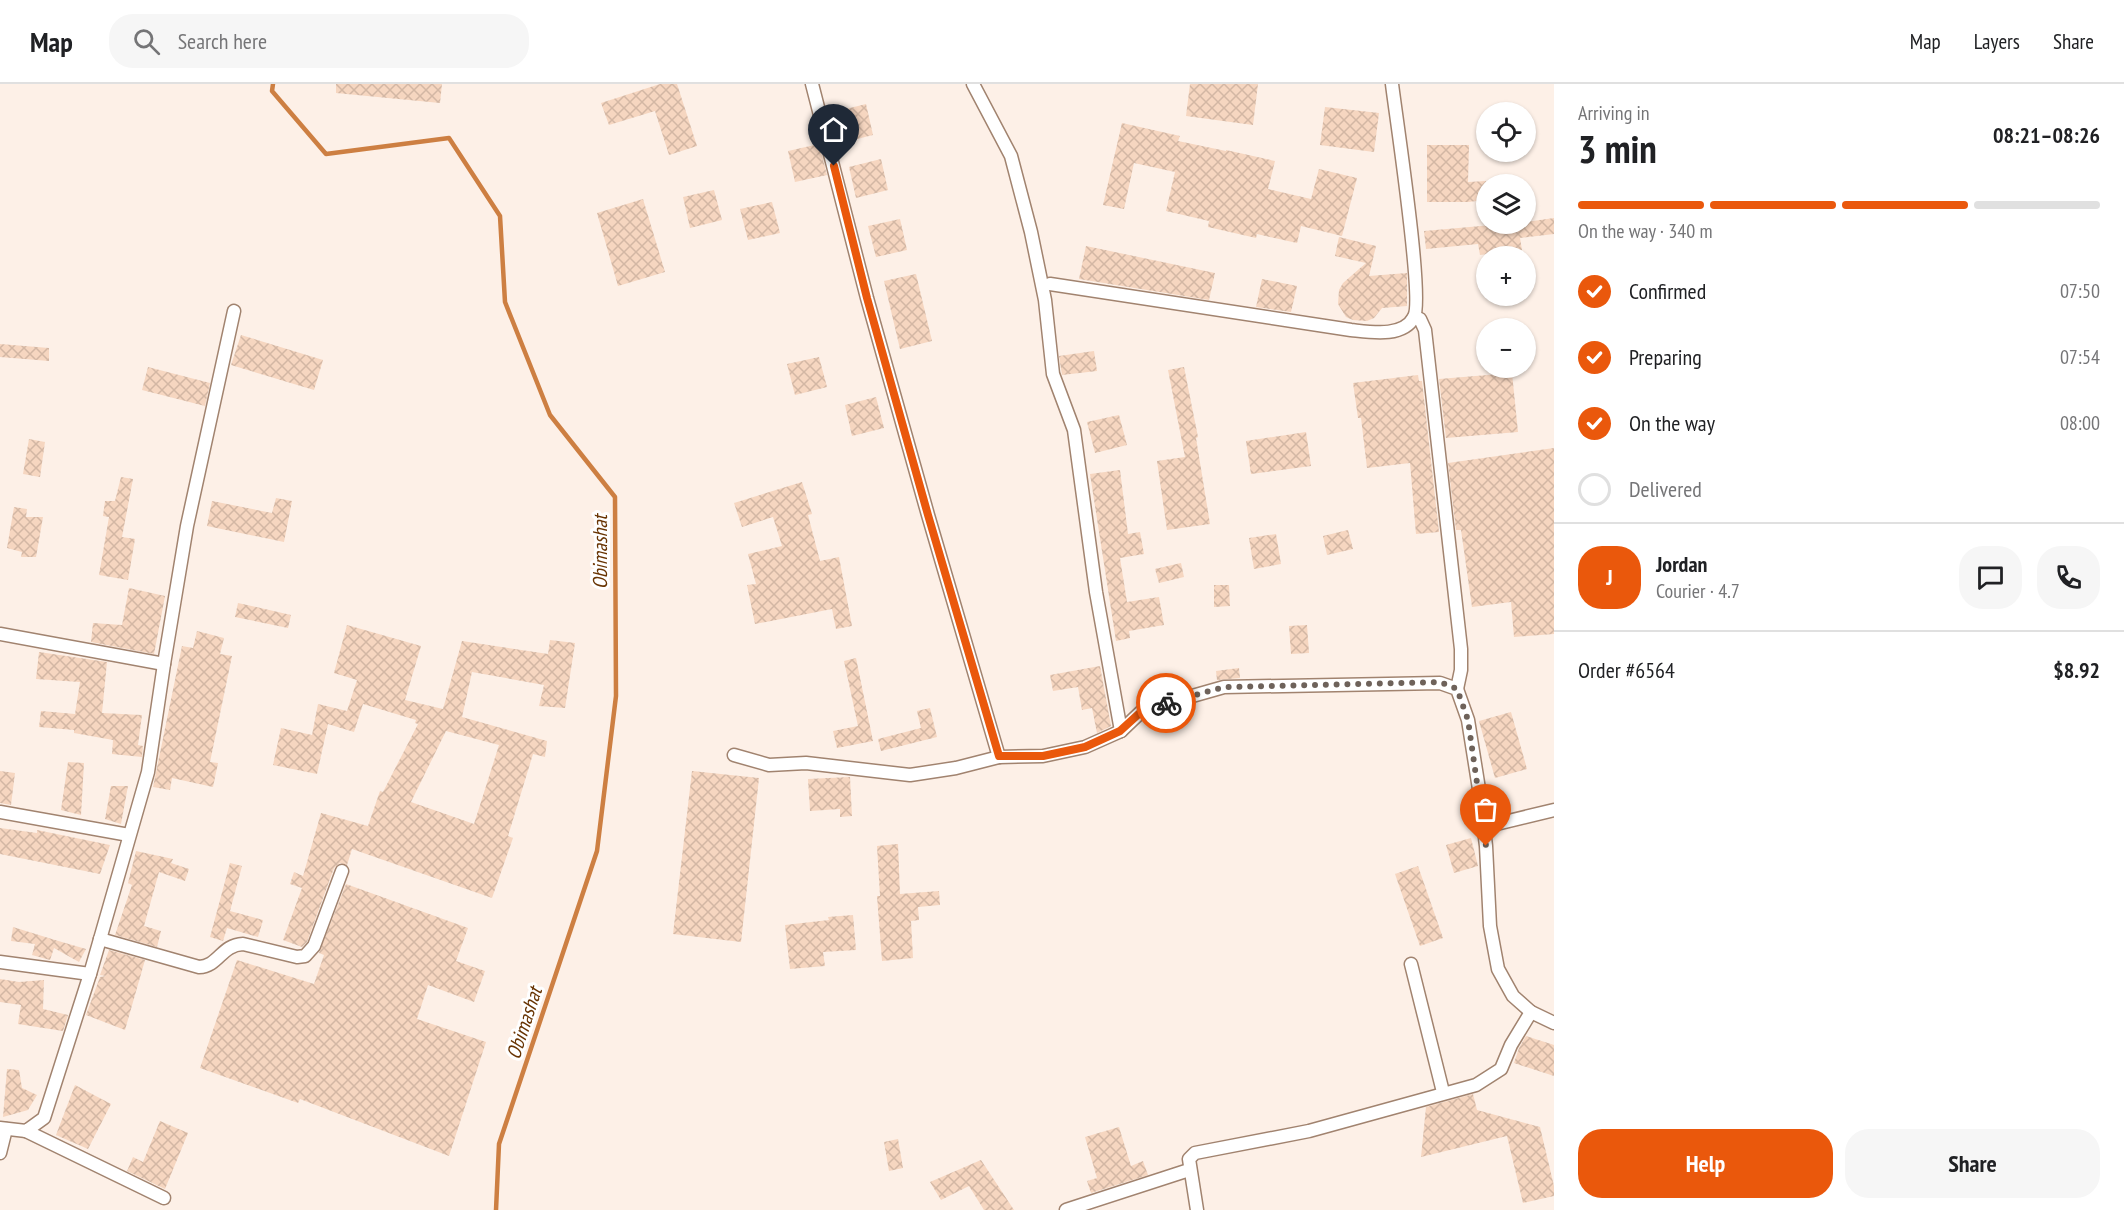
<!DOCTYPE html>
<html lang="en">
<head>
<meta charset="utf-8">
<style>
	body { margin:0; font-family:"PT Sans Narrow",sans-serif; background:#f6f6f6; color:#202124; height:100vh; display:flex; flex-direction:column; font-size:22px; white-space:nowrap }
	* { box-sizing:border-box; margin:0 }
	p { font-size:20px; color:#757577 }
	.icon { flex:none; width:33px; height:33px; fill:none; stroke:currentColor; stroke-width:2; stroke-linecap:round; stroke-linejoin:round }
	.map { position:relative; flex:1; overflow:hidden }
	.panel { display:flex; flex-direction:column; background:#fff; width:570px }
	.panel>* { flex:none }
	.fabs { position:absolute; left:1476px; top:18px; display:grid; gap:12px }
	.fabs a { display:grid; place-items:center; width:60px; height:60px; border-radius:50%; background:#fff; box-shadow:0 2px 4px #0004; font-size:30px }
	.pin { position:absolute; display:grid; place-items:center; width:51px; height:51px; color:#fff; margin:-62px -26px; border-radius:50% 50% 50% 0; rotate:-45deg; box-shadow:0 0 6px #0007 }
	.pin .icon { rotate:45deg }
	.courier { position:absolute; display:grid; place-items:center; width:60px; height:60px; margin:-30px; border:4px solid #ea580c; border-radius:50%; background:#fff; color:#222; box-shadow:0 2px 8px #0007 }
	.headline em { font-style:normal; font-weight:600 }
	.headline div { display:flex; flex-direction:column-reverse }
	.headline { display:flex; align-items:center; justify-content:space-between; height:102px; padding:0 24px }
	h1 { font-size:39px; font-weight:600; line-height:45px }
	.bar { display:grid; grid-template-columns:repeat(4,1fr); gap:9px 6px; align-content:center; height:72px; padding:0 24px }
	.bar i { height:8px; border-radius:4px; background:#e0e0e0 }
	.bar .current { background:#ea580c }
	.bar p { grid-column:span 4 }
	.line { display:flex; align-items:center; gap:15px; padding:0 24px; border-top:2px solid #e0e0e0 }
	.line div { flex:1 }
	.round { display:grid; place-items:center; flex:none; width:63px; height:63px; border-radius:24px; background:#f6f6f6 }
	ol { padding:0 24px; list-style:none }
	li { display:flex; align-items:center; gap:18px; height:66px }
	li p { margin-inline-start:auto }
	li .icon { padding:6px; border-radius:50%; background:#ea580c; color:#fff; stroke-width:4 }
	li:last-child { color:#757577 }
	li i { width:33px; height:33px; border:3px solid #e0e0e0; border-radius:50% }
	.action { display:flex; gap:12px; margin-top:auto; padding:12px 24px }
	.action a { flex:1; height:69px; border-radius:24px; background:#ea580c; color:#fff; font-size:24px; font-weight:600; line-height:69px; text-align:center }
	.action a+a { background:#f6f6f6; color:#202124 }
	header { display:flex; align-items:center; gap:36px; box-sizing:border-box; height:84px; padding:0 30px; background:#fff; border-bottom:2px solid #e0e0e0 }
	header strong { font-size:28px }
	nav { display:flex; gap:33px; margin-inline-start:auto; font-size:21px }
	.search { width:420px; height:54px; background:#f6f6f6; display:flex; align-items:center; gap:15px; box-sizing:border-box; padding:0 21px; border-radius:24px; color:#757577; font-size:22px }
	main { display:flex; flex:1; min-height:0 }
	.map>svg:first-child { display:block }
</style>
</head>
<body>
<header>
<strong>Map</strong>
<div class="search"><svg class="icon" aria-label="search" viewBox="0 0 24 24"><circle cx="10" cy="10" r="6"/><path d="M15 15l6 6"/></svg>Search here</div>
<nav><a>Map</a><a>Layers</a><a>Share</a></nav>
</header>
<main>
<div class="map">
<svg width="1554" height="1126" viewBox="0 0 1554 1126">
	<defs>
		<pattern id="building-cross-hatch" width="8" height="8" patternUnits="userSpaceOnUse" patternTransform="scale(1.5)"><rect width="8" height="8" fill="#f6d6c0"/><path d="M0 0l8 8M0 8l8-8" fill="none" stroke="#d3b7a4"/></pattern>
	</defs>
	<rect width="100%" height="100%" fill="#fdf0e7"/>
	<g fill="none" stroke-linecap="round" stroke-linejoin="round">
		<!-- stream -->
		<path stroke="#cd7f42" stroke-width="4.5" d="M273 0 272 7 326 70 449 54 500 132 505 218 550 331 615 413 616 612 597 767 499 1060 496 1126"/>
	</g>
	<!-- building -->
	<g fill="url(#building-cross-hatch)" fill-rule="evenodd">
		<path d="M336 0H442L440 19 336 9Z"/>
		<path d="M660 0H677L697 62 669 71 655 27 609 41 601 19Z"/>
		<path d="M1190 0H1258L1253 41 1186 32Z"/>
		<path d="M866 20 873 51 841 59 834 28Z"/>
		<path d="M1325 23 1379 29 1374 68 1320 61Z"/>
		<path d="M1122 39 1180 52 1178 57 1226 67V66L1275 77 1268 105 1311 115 1319 85 1357 94 1342 152 1301 142 1297 159 1257 150 1256 154 1208 143 1209 137 1166 127 1175 88 1134 79 1124 125 1103 121Z"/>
		<path d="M819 60 827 91 795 98 788 67Z"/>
		<path d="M1427 61H1469L1468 98 1486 97V116L1468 118H1427Z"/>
		<path d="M881 75 888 106 856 114 849 83Z"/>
		<path d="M714 106 722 136 690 144 683 113Z"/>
		<path d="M643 115 665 188 618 202 597 129Z"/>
		<path d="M772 118 780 149 748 156 740 125Z"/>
		<path d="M1554 134V150L1520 154 1522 166 1480 171 1478 160 1426 165 1424 147 1504 140H1526V138Z"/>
		<path d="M900 135 907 166 876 173 868 142Z"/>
		<path d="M1339 153 1376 162 1369 192 1407 189V222L1382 224 1374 234 1367 237 1353 236 1346 233 1338 220 1339 206 1343 199 1366 179 1335 172Z"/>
		<path d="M1086 162 1215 189 1209 216 1079 195Z"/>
		<path d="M916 190 932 257 900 265 884 197Z"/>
		<path d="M1262 195 1297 202 1291 228 1256 223Z"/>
		<path d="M241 251 323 276 314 306 231 281Z"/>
		<path d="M0 260 49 264V277L0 273Z"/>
		<path d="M1094 267 1097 287 1062 291 1059 272Z"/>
		<path d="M819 273 827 303 795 311 787 280Z"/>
		<path d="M148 283 210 299 205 322 142 306Z"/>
		<path d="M1184 283 1198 353 1196 354 1210 440 1167 446 1157 377 1185 373 1168 286Z"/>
		<path d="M1512 289 1518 348 1446 354 1439 295Z"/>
		<path d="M1418 291 1419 297H1422L1439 448 1416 450 1410 379 1367 384 1361 334H1358L1353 299Z"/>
		<path d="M876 313 884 344 852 352 845 321Z"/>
		<path d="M1119 331 1127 361 1095 369 1087 338Z"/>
		<path d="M1306 348 1311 382 1251 390 1246 357Z"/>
		<path d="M29 355 45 358 40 393 23 390Z"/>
		<path d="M1554 364V550L1514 553 1511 518 1472 523 1461 446H1456L1448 379Z"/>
		<path d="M1120 386 1128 450 1140 448 1144 470 1120 474 1127 518 1159 513 1164 541 1129 547 1130 554 1116 557 1090 390Z"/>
		<path d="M121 393 133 395 122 453 135 455 128 496 99 491 109 433 103 432 105 417H115Z"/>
		<path d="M802 398 812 430 808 431 820 477 839 473 852 542 836 545 832 525 755 540 747 501 756 500 748 470 782 462 773 433 742 443 734 419Z"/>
		<path d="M276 414 292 417 284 458 207 442 212 417 272 429Z"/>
		<path d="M14 423 27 425 26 433H43L36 473H21L22 468 7 464Z"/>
		<path d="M1348 446 1353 465 1327 471 1323 452Z"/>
		<path d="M1276 450 1281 480 1254 485 1249 454Z"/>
		<path d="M1181 479 1184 493 1159 499 1155 485Z"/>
		<path d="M1214 501H1229L1230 522 1214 523Z"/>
		<path d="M129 504 165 512 154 570 91 558 93 539 122 541Z"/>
		<path d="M238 519 291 531 288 544 235 533Z"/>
		<path d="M347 541 421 562 405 616 443 625 462 557 548 570 550 556 575 559 565 624 539 622 544 601 472 588 462 633 547 657 545 673 533 670 508 752 513 754 492 814 352 765 347 781 340 779 334 784 307 858 302 863 283 856 302 804 290 800 294 788 303 792 321 729 368 742 380 707 383 708 418 640 415 639 416 636 363 620 354 648 328 640 317 690 273 681 281 644 312 651 318 620 347 627 357 596 334 589ZM446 647 499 661 474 740 411 718Z"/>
		<path d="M1307 541 1309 569 1291 570 1289 542Z"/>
		<path d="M197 547 224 554 220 570 232 572 210 678 218 679 213 703 172 694 170 706 153 703 182 562 193 564Z"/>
		<path d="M39 568 107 578 102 629 142 631 138 661 143 662 142 673 112 670 113 656 74 649V646L39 643 41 627 75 630 80 598 36 595Z"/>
		<path d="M856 574 873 657 837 664 833 647 858 642 844 577Z"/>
		<path d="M1100 582 1111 642 1097 649 1092 624 1082 626 1078 603 1053 607 1050 591Z"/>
		<path d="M1239 584 1240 594 1217 596 1216 587Z"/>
		<path d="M930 624 937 653 881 667 878 655 921 644 917 627Z"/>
		<path d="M1511 628 1527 685 1495 694 1479 637Z"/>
		<path d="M68 678 84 679 81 731 61 726Z"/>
		<path d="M0 687 15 689 11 721 0 719Z"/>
		<path d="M692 687 759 694 741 858 673 850Z"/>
		<path d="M850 693 852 732 840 733V725L810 727 808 695Z"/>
		<path d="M111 702H128L121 740 105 735Z"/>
		<path d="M0 744 37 749V746L110 761 100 790 0 770Z"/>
		<path d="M1471 754 1478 782 1454 789 1446 761Z"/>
		<path d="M898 760 900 810 939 807 940 821 918 823 919 836 911 837 913 874 882 877 877 812H880L877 762Z"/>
		<path d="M136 767 173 775 171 779 189 785 185 797 159 788 144 842 161 847 157 863 115 851 132 801 128 799Z"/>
		<path d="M230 779 242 782 230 827 263 836 258 853 227 844 223 857 210 853Z"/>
		<path d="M1418 782 1443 854 1420 862 1395 790Z"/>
		<path d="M346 800 468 844 456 877 485 887 474 918 428 901 417 935 486 958 449 1072 300 1015 298 1019 200 984 237 876 314 900 324 871 319 869Z"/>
		<path d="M853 831 856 866 823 868 825 882 790 885 785 841 829 836 828 833Z"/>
		<path d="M13 843 55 856 86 865 79 878 54 864 50 876 32 871 35 860 11 857Z"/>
		<path d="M109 866 145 876 125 946 86 931 100 893 106 892 100 891Z"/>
		<path d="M0 895 19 898 44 896 43 925 68 931 63 947 18 940 21 921 0 918Z"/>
		<path d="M1526 952 1554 961V992L1514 979 1519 964Z"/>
		<path d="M7 985 19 986 22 1004 37 1011 28 1026 3 1033Z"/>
		<path d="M75 1001 111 1020 88 1065 56 1051Z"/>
		<path d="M1473 1010 1477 1026 1540 1043 1554 1102V1112L1523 1119 1507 1052 1421 1073 1426 1023Z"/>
		<path d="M160 1037 188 1049 165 1105 127 1087 133 1073 143 1078Z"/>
		<path d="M1119 1043 1131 1082 1143 1077 1148 1091 1091 1109 1087 1097 1097 1094 1085 1053Z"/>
		<path d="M898 1055 903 1084 889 1087 884 1058Z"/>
		<path d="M981 1076 1014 1126H984L969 1102 941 1116 930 1098Z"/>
	</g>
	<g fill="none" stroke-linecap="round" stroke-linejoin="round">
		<defs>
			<g id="minor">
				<path d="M812 0 867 214 928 431 999 673"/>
				<path d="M973 0 1011 72 1031 148 1045 216 1053 290 1074 346 1096 508 1121 647"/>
				<path d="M1050 200 1351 246C1370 248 1403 254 1414 233 1424 215 1396 33 1392 0"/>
				<path d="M1414 233 1420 235 1425 246 1461 565V586L1457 605"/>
				<path d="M0 550 164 580"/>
				<path d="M734 671 769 681 806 679 910 691 956 684 999 673 1043 672 1085 663 1121 647 1143 626 1224 603 1440 599 1457 605 1468 636 1479 705 1486 762 1490 842 1498 885 1513 912 1531 928 1554 939"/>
				<path d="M0 728 129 751"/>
				<path d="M1484 743 1554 726"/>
				<path d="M100 855 199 883C219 882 221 861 243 860L297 873 305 872 314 862 342 787"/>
				<path d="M0 878 90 890"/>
				<path d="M1411 880 1443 1008"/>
				<path d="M0 1044 26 1047 44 1034 90 890 148 688 164 580 187 442 234 227"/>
				<path d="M26 1047 164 1114"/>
				<path d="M0 1069 6 1045"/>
				<path d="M1066 1126 1189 1086"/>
				<path d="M1197 1126 1189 1075 1195 1069 1309 1047 1476 1001 1501 985 1511 961 1531 928"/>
			</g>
		</defs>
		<!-- minor casing -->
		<use href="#minor" stroke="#a1836f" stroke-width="15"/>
		<!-- minor -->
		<use href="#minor" stroke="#fff" stroke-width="12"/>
	</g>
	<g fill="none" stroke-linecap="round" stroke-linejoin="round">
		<!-- done -->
		<path stroke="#6e625a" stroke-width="6" stroke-dasharray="0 10.8" d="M1166 619 1224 603 1440 598 1457 605 1468 636 1486 762"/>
		<!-- route -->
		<path stroke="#ea580c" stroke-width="8" d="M834 82 867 214 928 431 999 672H1043L1085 663 1120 647 1143 626 1166 619"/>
	</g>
	<g text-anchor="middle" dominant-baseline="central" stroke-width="6" stroke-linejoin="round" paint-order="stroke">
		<!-- water labels -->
		<g font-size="20" font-style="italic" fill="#683403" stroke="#fff">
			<text transform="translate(600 468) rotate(-90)">Obimashat</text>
			<text transform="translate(524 939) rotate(-72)">Obimashat</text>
		</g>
	</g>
</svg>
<div class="fabs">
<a><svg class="icon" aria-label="locate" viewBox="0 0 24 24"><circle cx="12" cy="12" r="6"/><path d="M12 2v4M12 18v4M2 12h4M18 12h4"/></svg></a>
<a><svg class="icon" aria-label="layers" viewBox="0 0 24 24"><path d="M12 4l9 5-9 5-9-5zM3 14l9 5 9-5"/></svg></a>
<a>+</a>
<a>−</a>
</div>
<div class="pin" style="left:1486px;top:762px;background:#ea580c"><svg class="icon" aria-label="bag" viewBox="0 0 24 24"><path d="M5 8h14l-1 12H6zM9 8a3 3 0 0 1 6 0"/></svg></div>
<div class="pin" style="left:834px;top:82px;background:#1f2937"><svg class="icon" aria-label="home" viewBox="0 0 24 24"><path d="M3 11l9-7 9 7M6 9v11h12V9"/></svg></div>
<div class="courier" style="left:1166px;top:619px"><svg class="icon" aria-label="bike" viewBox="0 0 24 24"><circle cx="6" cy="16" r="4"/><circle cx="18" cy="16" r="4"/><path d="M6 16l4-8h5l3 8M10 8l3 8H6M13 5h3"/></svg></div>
</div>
<section class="panel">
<div class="headline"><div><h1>3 min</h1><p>Arriving in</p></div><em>08:21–08:26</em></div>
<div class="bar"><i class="current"></i><i class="current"></i><i class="current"></i><i></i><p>On the way · 340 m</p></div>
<ol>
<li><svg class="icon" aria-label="check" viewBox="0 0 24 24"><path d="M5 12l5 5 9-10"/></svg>Confirmed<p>07:50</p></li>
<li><svg class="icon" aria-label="check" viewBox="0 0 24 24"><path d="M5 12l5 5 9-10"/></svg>Preparing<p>07:54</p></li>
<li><svg class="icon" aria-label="check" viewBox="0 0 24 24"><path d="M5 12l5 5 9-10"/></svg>On the way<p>08:00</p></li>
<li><i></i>Delivered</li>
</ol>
<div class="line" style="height:108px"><b class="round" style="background:#ea580c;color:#fff">J</b><div><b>Jordan</b><p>Courier · 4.7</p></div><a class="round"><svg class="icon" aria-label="chat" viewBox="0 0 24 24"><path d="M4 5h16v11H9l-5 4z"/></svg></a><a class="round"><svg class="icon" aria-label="phone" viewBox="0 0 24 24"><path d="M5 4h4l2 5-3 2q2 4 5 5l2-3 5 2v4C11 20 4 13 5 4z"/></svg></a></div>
<div class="line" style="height:78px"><div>Order #6564</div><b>$8.92</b></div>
<div class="action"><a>Help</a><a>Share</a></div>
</section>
</main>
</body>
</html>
